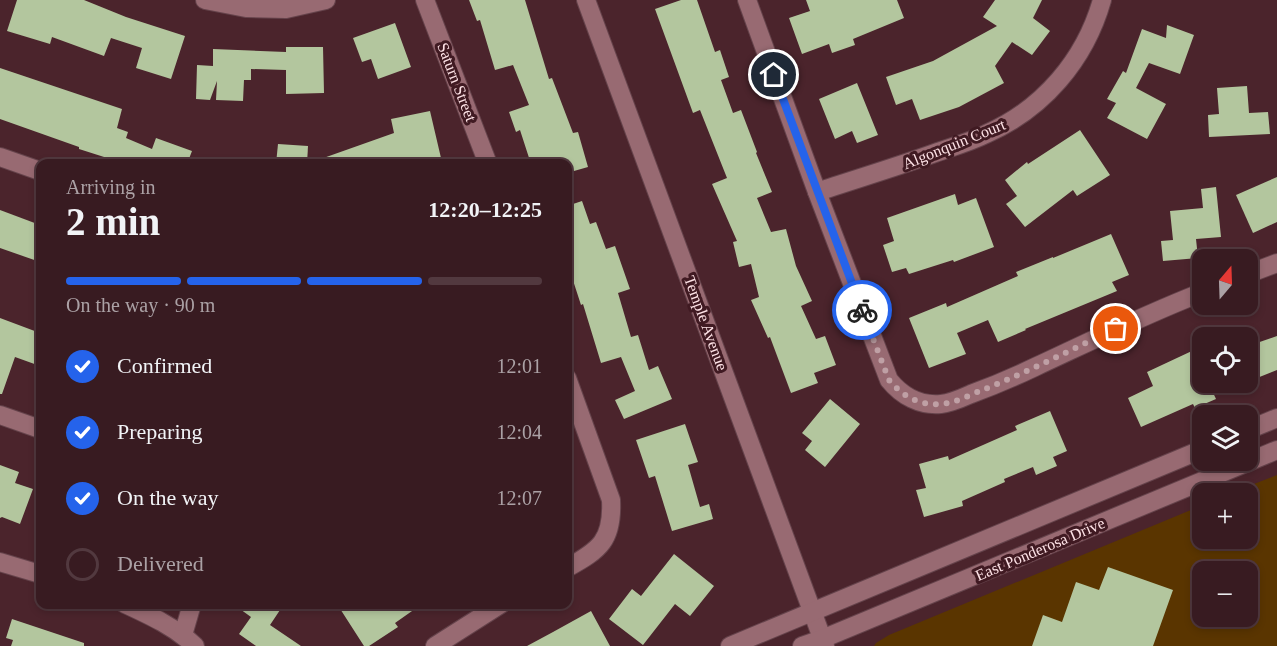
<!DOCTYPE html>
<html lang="en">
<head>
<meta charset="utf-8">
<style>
	body { margin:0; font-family:"Times New Roman",serif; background:#3f242a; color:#f1f3f6; height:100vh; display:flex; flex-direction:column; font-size:22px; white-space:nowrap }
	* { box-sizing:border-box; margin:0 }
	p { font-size:20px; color:#aba1a5 }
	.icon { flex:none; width:33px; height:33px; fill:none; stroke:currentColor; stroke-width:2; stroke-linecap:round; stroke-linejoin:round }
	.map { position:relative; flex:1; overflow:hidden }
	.details { position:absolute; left:36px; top:159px; width:536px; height:450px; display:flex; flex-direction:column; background:#381b21; border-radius:12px; box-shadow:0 3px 9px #0003,0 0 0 2px #52393f }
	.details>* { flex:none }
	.needle { width:39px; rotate:19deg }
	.buttons { position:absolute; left:1192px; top:249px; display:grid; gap:12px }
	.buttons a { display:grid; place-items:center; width:66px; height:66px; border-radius:12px; background:#381b21; box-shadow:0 3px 9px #0003,0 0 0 2px #52393f; font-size:30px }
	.pin { position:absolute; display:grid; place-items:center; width:51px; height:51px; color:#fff; margin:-26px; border:3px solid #fff; border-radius:50%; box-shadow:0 2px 6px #0007 }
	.courier { position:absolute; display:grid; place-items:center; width:60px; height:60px; margin:-30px; border:4px solid #2563eb; border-radius:50%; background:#fff; color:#222; box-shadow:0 2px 8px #0007 }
	.headline em { font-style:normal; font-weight:600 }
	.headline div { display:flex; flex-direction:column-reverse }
	.headline { display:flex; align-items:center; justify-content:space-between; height:102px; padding:0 30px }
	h1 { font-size:39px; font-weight:600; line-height:45px }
	.bar { display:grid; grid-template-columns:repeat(4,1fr); gap:9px 6px; align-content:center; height:72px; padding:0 30px }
	.bar i { height:8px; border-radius:4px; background:#52393f }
	.bar .selected { background:#2563eb }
	.bar p { grid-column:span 4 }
	ol { padding:0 30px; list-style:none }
	li { display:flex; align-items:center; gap:18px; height:66px }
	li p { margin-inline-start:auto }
	li .icon { padding:6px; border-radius:50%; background:#2563eb; color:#fff; stroke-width:4 }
	li:last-child { color:#aba1a5 }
	li i { width:33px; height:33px; border:3px solid #52393f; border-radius:50% }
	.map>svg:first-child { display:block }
</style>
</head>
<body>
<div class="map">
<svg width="1277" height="646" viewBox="0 0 1277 646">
	<rect width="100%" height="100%" fill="#4b242c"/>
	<!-- green -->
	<path fill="#5a3500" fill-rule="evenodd" d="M1277 475V646H874L876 643 889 635 1203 505V538H1248V494L1231 493ZM1203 572H1248V616H1203Z"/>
	<!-- building -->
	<g fill="#b3c69e">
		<path d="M17 0H84L126 17 185 36 171 79 136 68 142 48 111 38 104 56 52 37 50 44 7 31Z"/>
		<path d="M469 0H525L549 79 552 78 573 133 578 132 588 167 567 173V164H531L520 130 516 132 509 112 529 105 513 65 495 70 480 20 477 21Z"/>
		<path d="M681 0H697L715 52 720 50 729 77 721 80 733 113 741 110 757 152 756 153 772 192 757 198 771 232 786 229 796 266 812 301 801 306 816 339 825 336 836 365 814 373 818 383 791 393 770 337 768 338 751 300 759 297 751 264 739 267 733 242 737 241 712 184 727 178 700 110 693 113 655 9Z"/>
		<path d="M806 0H897L904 18 853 39 855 45 832 53 829 44 802 54 789 18 810 11Z"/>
		<path d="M995 0H1042L1033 18 1050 31 1032 55 1012 42 995 66 1004 83 959 107 920 120 912 99 896 105 886 77 933 61 997 26 983 17Z"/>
		<path d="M395 23 411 67 378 79 371 59 362 62 353 38Z"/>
		<path d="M1167 25 1194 35 1180 74 1149 63 1136 88 1166 104 1147 139 1107 118 1116 103 1107 99 1123 71 1126 73 1142 29 1166 38Z"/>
		<path d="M286 47H323L324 93 286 94V70L251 69V80H244L243 101 216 100 217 81 210 100 196 99 197 65 213 66V49L286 52Z"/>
		<path d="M0 68 122 109 117 128 128 132 126 138 152 149 156 138 192 151 187 164H126L79 149V147L0 119Z"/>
		<path d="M857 83 878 135 857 143 852 131 835 139 819 99Z"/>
		<path d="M1247 86 1249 113 1268 112 1270 134 1209 137 1208 115 1219 114 1217 88Z"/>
		<path d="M430 111 441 158 415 164H315V161L394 133 391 119Z"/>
		<path d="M1080 130 1110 175 1077 196 1073 190 1025 227 1006 204 1017 196 1005 180 1027 162 1028 164Z"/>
		<path d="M278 144 308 146 307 164H276Z"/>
		<path d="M1277 177V222L1253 233 1236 195Z"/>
		<path d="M1216 187 1221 237 1196 239 1198 258 1163 261 1161 241 1173 240 1170 211 1203 208 1201 189Z"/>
		<path d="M955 194 958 205 976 198 994 247 954 262 953 260 909 274 906 268 892 272 883 245 894 241 887 218Z"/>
		<path d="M582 201 590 224 596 222 606 249 615 246 630 289 618 293 631 337 638 335 649 370 658 366 672 399 624 419 615 400 635 391 621 357 601 363 583 304 581 305 567 262V206Z"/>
		<path d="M0 210 40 225V262L0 248Z"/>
		<path d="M1111 234 1129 275 1112 282 1117 291 1025 329 1026 330 998 342 988 320 957 333 966 354 929 368 909 318 946 303 947 307 1018 276 1016 272 1053 257V258Z"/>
		<path d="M0 318 40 333V366L15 357 2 394H0Z"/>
		<path d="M1277 336V370L1252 380 1248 370V346Z"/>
		<path d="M1194 350 1197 355 1203 353V382H1208L1216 399 1195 408 1193 404 1141 427 1128 398 1153 386 1147 372Z"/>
		<path d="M830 399 860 424 825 467 805 450 812 441 802 433Z"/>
		<path d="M1050 411 1067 451 1053 457 1057 466 1036 475 1033 467 1004 479 1005 482 962 501 963 506 924 517 916 490 926 488 919 464 948 456 949 460 1017 430 1015 426Z"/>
		<path d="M685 424 698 462 688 465 700 507 709 504 713 519 672 531 655 476 649 478 636 440Z"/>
		<path d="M0 465 19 472 15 483 33 489 20 524 2 517 0 518Z"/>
		<path d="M674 554 714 586 690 616 675 604 643 645 609 619 632 589 641 596Z"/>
		<path d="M1108 567 1173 590 1153 646H1032L1043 615 1062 622 1076 582 1099 590Z"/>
		<path d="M233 604H284L270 625 301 646H256L239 634 251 617Z"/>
		<path d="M337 604H422L395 623 398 627 369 646H364Z"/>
		<path d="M591 611 610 646H527L553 632Z"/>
		<path d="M12 619 84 643V646H11L13 640 6 638Z"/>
	</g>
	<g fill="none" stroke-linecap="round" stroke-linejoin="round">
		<defs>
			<g id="minor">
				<path d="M205 0 246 8 286 9 326 0"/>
				<path d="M425 0 488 164"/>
				<path d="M747 0 817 192 889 380C902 396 920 406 941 404 951 403 962 398 971 394 993 386 1014 377 1035 367 1091 341 1146 314 1203 292"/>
				<path d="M0 157 40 171"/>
				<path d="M817 192C856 179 896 167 935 153 952 147 970 142 986 134 1043 109 1085 60 1102 0"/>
				<path d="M1248 274 1277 263"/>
				<path d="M567 378 611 500C613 540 600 550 567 568"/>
				<path d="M0 415 40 429"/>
				<path d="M0 562 40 574"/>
				<path d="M125 604C151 616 175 627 195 646"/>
				<path d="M183 635 192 604"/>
				<path d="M435 646 501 604"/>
			</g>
			<g id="secondary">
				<path d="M586 0 825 646"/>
				<path d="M1248 430 1277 418"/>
				<path d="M730 646 1203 449"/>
				<path d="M802 646 822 639 1277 450"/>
			</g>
		</defs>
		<!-- minor casing -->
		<use href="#minor" stroke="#65434b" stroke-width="20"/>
		<!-- secondary casing -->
		<use href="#secondary" stroke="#65434b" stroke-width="20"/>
		<!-- minor -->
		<use href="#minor" stroke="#986a72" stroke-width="18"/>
		<!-- secondary -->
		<use href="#secondary" stroke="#986a72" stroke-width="18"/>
	</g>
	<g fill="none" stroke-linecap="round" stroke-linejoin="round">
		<!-- done -->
		<path stroke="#bfa0a5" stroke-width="6" stroke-dasharray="0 10.8" d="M862 310 889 380C902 396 920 406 941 404 956 403 971 394 985 389 1030 371 1072 349 1116 329"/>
		<!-- route -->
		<path stroke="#2563eb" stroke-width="8" d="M774 75 862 310"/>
	</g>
	<g text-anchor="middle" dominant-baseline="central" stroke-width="6" stroke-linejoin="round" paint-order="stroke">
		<!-- street labels -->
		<g font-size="16" fill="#fde2e6" stroke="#401a22">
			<text transform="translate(457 82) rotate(69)">Saturn Street</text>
			<text transform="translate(954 144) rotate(-22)">Algonquin Court</text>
			<text transform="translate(706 323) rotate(70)">Temple Avenue</text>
			<text transform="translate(1040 549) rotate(-23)">East Ponderosa Drive</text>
		</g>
	</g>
</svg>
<div class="buttons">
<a><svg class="needle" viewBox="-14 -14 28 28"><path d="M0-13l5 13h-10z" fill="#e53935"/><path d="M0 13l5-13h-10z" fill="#aba1a5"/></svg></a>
<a><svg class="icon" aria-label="locate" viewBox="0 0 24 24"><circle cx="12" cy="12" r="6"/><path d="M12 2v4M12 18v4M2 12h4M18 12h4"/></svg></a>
<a><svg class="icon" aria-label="layers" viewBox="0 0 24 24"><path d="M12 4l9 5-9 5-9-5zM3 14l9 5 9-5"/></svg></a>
<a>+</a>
<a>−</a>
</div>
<div class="pin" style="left:1116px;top:329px;background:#ea580c"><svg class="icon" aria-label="bag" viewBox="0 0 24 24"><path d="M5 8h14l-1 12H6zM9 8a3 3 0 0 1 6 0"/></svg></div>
<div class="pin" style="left:774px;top:75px;background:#1f2937"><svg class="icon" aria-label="home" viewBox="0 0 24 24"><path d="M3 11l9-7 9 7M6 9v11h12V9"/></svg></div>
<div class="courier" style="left:862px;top:310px"><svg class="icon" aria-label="bike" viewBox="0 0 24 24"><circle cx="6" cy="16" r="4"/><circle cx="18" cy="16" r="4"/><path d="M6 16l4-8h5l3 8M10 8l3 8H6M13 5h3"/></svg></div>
<section class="details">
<div class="headline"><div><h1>2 min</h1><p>Arriving in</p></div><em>12:20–12:25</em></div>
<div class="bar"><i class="selected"></i><i class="selected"></i><i class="selected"></i><i></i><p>On the way · 90 m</p></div>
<ol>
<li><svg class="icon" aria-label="check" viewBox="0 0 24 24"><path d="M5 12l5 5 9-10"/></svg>Confirmed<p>12:01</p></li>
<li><svg class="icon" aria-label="check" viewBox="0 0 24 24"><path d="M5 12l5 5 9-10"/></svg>Preparing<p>12:04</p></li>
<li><svg class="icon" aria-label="check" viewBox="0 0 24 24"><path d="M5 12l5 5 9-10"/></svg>On the way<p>12:07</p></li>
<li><i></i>Delivered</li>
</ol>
</section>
</div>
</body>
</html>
